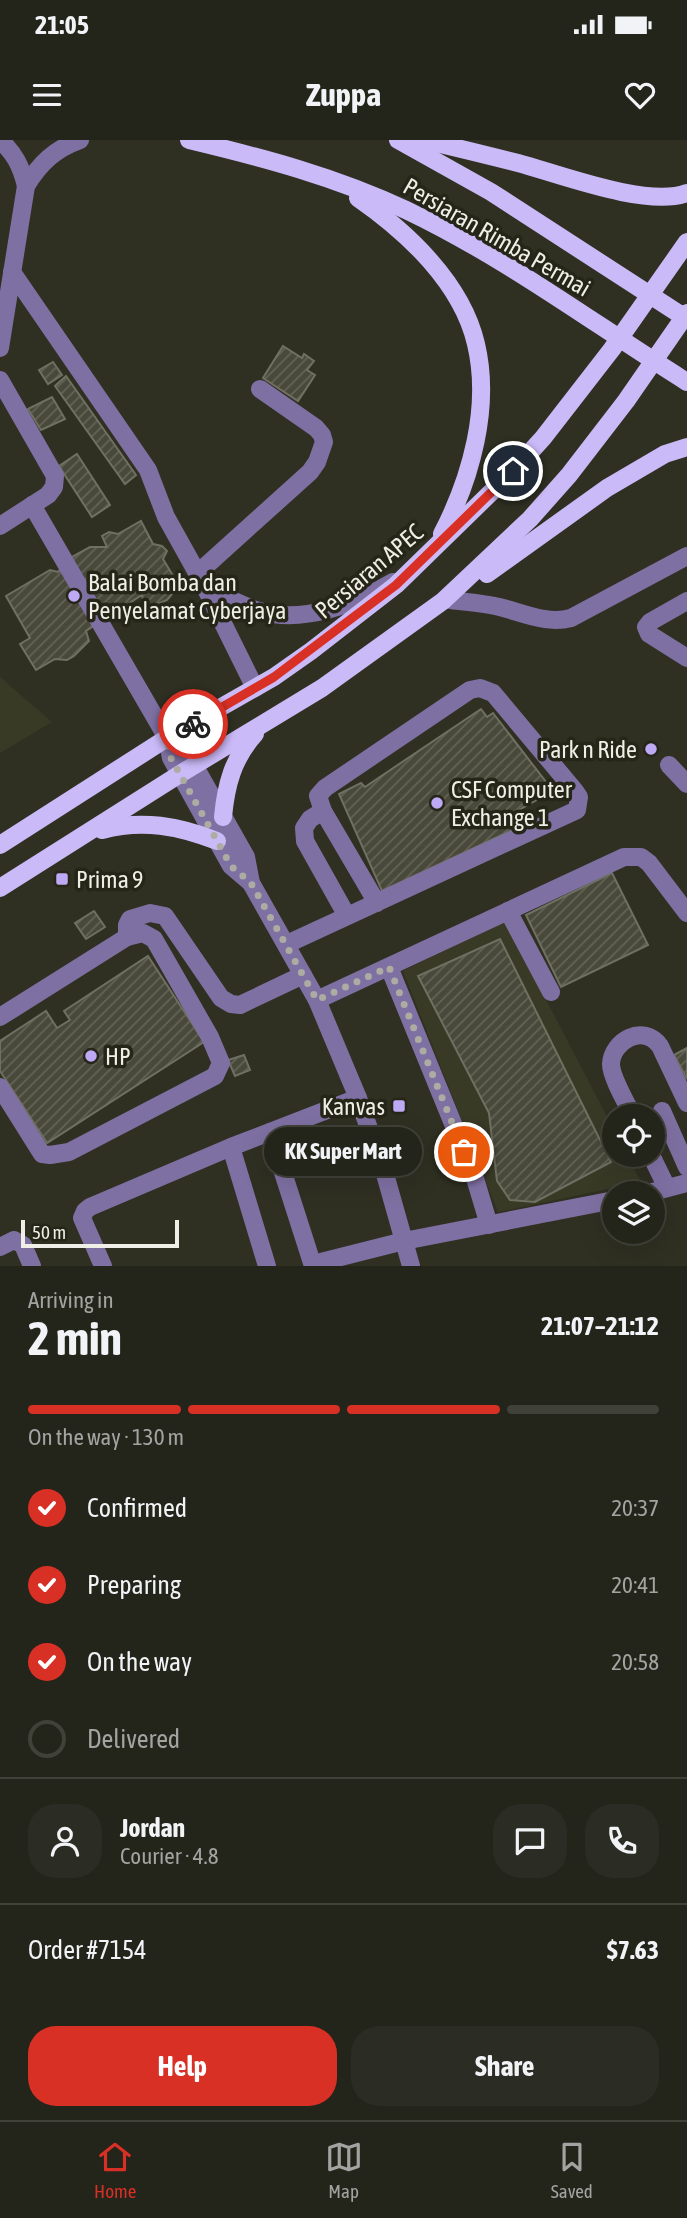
<!DOCTYPE html>
<html lang="en">
<head>
<meta charset="utf-8">
<style>
	body { margin:0; font-family:"Asap Condensed",sans-serif; background:#2b2c23; color:#f1f3f6; height:100vh; display:flex; flex-direction:column; font-size:26px; white-space:nowrap }
	* { box-sizing:border-box; margin:0 }
	p { font-size:23px; color:#a3a4a2 }
	.icon { flex:none; width:38px; height:38px; fill:none; stroke:currentColor; stroke-width:2; stroke-linecap:round; stroke-linejoin:round }
	.map { position:relative; height:1126px; overflow:hidden }
	.details { display:flex; flex-direction:column; background:#23241a; flex:1 }
	.details>* { flex:none }
	.controls { position:absolute; left:602px; top:964px; display:grid; gap:14px }
	.controls a { display:grid; place-items:center; width:63px; height:63px; border-radius:50%; background:#23241a; box-shadow:0 7px 28px #0002,0 0 0 2px #404139; font-size:35px }
	.scale { position:absolute; left:21px; bottom:18px; width:158px; box-sizing:border-box; padding-left:7px; border:4px solid #efefe7; border-top:0; font-size:19px; line-height:24px; white-space:nowrap; color:#efefe7; -webkit-text-stroke:5px #252618; paint-order:stroke }
	.pin { position:absolute; display:grid; place-items:center; width:60px; height:60px; color:#fff; margin:-30px; border:4px solid #fff; border-radius:50%; box-shadow:0 2px 7px #0007 }
	.courier { position:absolute; display:grid; place-items:center; width:70px; height:70px; margin:-35px; border:5px solid #d93025; border-radius:50%; background:#fff; color:#222; box-shadow:0 2px 9px #0007 }
	.bubble { position:absolute; height:49px; border-radius:24px; background:#23241a; box-shadow:0 7px 28px #0002,0 0 0 2px #404139; font-size:23px; font-weight:700; line-height:49px; text-align:center }
	.summary em { font-style:normal; font-weight:700 }
	.summary div { display:flex; flex-direction:column-reverse }
	.summary { display:flex; align-items:center; justify-content:space-between; height:119px; padding:0 28px }
	h1 { font-size:46px; font-weight:700; line-height:52px }
	.bar { display:grid; grid-template-columns:repeat(4,1fr); gap:10px 7px; align-content:center; height:84px; padding:0 28px }
	.bar i { height:9px; border-radius:5px; background:#404139 }
	.bar .active { background:#d93025 }
	.bar p { grid-column:span 4 }
	.line { display:flex; align-items:center; gap:18px; padding:0 28px; border-top:2px solid #404139 }
	.line div { flex:1 }
	.round { display:grid; place-items:center; flex:none; width:74px; height:74px; border-radius:28px; background:#2b2c23 }
	ol { padding:0 28px; list-style:none }
	li { display:flex; align-items:center; gap:21px; height:77px }
	li p { margin-inline-start:auto }
	li .icon { padding:7px; border-radius:50%; background:#d93025; color:#fff; stroke-width:4 }
	li:last-child { color:#a3a4a2 }
	li i { width:38px; height:38px; border:4px solid #404139; border-radius:50% }
	.cta { display:flex; gap:14px; margin-top:auto; padding:14px 28px }
	.cta a { flex:1; height:80px; border-radius:28px; background:#d93025; color:#fff; font-size:28px; font-weight:700; line-height:80px; text-align:center }
	.cta a+a { background:#2b2c23; color:#f1f3f6 }
	.status { display:flex; justify-content:space-between; align-items:center; height:49px; padding:0 35px; background:#23241a; direction:ltr }
	.status svg { height:19px; fill:currentColor }
	header { display:flex; justify-content:space-between; align-items:center; height:91px; padding:0 28px; background:#23241a; font-size:32px; font-weight:700 }
	.dock { display:flex; justify-content:space-around; align-items:center; height:98px; border-top:2px solid #404139; background:#23241a; font-size:19px; color:#a3a4a2 }
	.dock a { display:grid; justify-items:center; gap:4px }
	.dock .active { color:#d93025 }
	.map>svg:first-child { display:block }
</style>
</head>
<body>
<div class="status"><b>21:05</b><svg viewBox="0 0 49 12"><path d="M0 12V9h3v3zM5 12V6h3v6zM10 12V3h3v9zM15 12V0h3v12zM26 1h20v11H26zM47 4h2v5h-2z"/></svg></div>
<header><svg class="icon" aria-label="menu" viewBox="0 0 24 24"><path d="M4 6h16M4 12h16M4 18h16"/></svg>Zuppa<svg class="icon" aria-label="heart" viewBox="0 0 24 24"><path d="M12 20l-8-8c-3-5 5-10 8-4 3-6 11-1 8 4z"/></svg></header>
<div class="map">
<svg width="687" height="1126" viewBox="0 0 687 1126">
	<defs>
		<pattern id="building-hatch" width="6" height="6" patternUnits="userSpaceOnUse" patternTransform="scale(1.75)"><rect width="6" height="6" fill="#48493a"/><path d="M-1 1l2-2M0 6l6-6M5 7l2-2" fill="none" stroke="#636456"/></pattern>
	</defs>
	<rect width="100%" height="100%" fill="#2f3022"/>
	<!-- built -->
	<g fill="#393a26">
		<path d="M0 537 52 582 0 613Z"/>
		<path d="M505 781 614 990V1015H627L641 1042 498 1072 403 831Z"/>
	</g>
	<!-- building -->
	<g fill="url(#building-hatch)" stroke="#6f7061" stroke-width="2">
		<path d="M283 206 302 218 304 214 314 221 307 230 315 235 298 261 263 238Z"/>
		<path d="M53 222 62 235 48 244 39 230Z"/>
		<path d="M66 236 136 335 125 344 55 246Z"/>
		<path d="M52 257 65 279 41 290 28 269Z"/>
		<path d="M77 314 110 365 92 377 59 326Z"/>
		<path d="M141 381 153 404 162 406 167 411 163 419 179 446 167 460 160 463 144 466 142 455 86 491 89 501 74 516 67 520 55 519 36 530 20 504 30 498 6 456 50 430 58 432 70 418 90 407H107L102 396 109 392 118 394Z"/>
		<path d="M481 569 487 577 493 573 553 651 515 672 523 685 382 751 339 654 361 643 365 647Z"/>
		<path d="M612 733 648 805 561 847 526 775Z"/>
		<path d="M94 771 105 787 86 799 75 783Z"/>
		<path d="M500 799 611 1022 535 1062 510 1060 497 1041 489 973 418 836Z"/>
		<path d="M148 816 204 902 47 1003 0 931V901L46 871 57 888 70 880 64 871Z"/>
		<path d="M687 908V939L674 915Z"/>
		<path d="M244 915 250 930 235 936 228 920Z"/>
	</g>
	<g fill="none" stroke-linecap="round" stroke-linejoin="round">
		<!-- minor -->
		<g stroke="#7f70a3" stroke-width="18">
			<path d="M0 0C15 14 21 26 26 46"/>
			<path d="M12 132 148 330 166 377 205 447 255 548"/>
			<path d="M0 208 26 46C40 23 55 9 80 0"/>
			<path d="M0 240 55 336 54 347 48 355 0 386"/>
			<path d="M32 365 167 598 183 611 194 625 246 717 251 743 317 860 358 958 383 1027 411 1126"/>
			<path d="M198 433 310 332 317 322 324 302 322 295 316 288 260 249"/>
			<path d="M205 447C223 455 241 466 259 471 303 484 356 464 393 442"/>
			<path d="M451 460C465 462 480 463 495 466 520 471 545 485 571 478L687 416"/>
			<path d="M687 461 650 482 646 487 649 494 687 518"/>
			<path d="M167 598 171 618 231 726 251 743"/>
			<path d="M669 625 687 644"/>
			<path d="M323 671 310 679 304 688 305 701 347 776"/>
			<path d="M508 771 551 852"/>
			<path d="M127 797V785L130 779 150 773 165 776 221 858 231 864 240 865 303 835"/>
			<path d="M287 804 577 670 579 657 575 651 493 553 480 548 470 550 325 648 318 656 323 671 377 763"/>
			<path d="M389 827 474 1035 489 1085"/>
			<path d="M317 860 624 717H641L649 723 687 773"/>
			<path d="M0 877 127 797 143 793 154 799 210 897 221 923 215 936 69 1012 50 1015 42 1014 0 947"/>
			<path d="M662 971 687 1027"/>
			<path d="M633 976C627 964 611 937 611 924 612 901 643 883 660 906L687 963"/>
			<path d="M270 992 313 1126"/>
			<path d="M231 1007 267 1126"/>
			<path d="M651 1015 667 1048"/>
			<path d="M645 1054 687 1043"/>
			<path d="M0 1107 14 1100 23 1105 32 1126"/>
			<path d="M313 1124 404 1101 614 1060"/>
			<path d="M103 1126 82 1078 85 1071 90 1067 231 1007 358 958"/>
		</g>
		<!-- major -->
		<g stroke="#cbbaf8" stroke-width="18">
			<path d="M189 0C264 18 336 37 406 70 505 117 594 184 687 242"/>
			<path d="M398 0 491 52 687 179"/>
			<path d="M423 0C454 7 486 15 518 23 559 34 647 68 687 53"/>
			<path d="M358 58C407 92 462 143 476 204 491 267 471 338 442 394"/>
			<path d="M487 434 607 348 665 314 687 307"/>
			<path d="M223 677C226 645 233 618 255 594"/>
			<path d="M102 690C142 679 179 686 217 701"/>
			<path d="M0 705 167 598 274 537 311 511 396 445 513 331 543 298 612 209 687 102"/>
			<path d="M0 748 180 634 322 548 443 461 530 379 569 335 626 261 687 173"/>
		</g>
	</g>
	<g fill="none" stroke-linecap="round" stroke-linejoin="round">
		<!-- done -->
		<path stroke="#acaca2" stroke-width="7" stroke-dasharray="0 12.6" d="M193 584 167 598 171 618 231 726 251 743 317 860 389 827 464 1012"/>
		<!-- route -->
		<path stroke="#d93025" stroke-width="9" d="M193 584 274 537 396 445 513 331"/>
	</g>
	<!-- markers -->
	<g fill="#bea9f4" stroke="#252618" stroke-width="2.5">
		<circle cx="74" cy="456" r="7"/>
		<circle cx="651" cy="609" r="7"/>
		<circle cx="437" cy="663" r="7"/>
		<rect x="55" y="732" width="14" height="14" rx="3.5"/>
		<circle cx="91" cy="916" r="7"/>
		<rect x="392" y="959" width="14" height="14" rx="3.5"/>
	</g>
	<g text-anchor="middle" dominant-baseline="central" stroke-width="7" stroke-linejoin="round" paint-order="stroke">
		<!-- street labels -->
		<g font-size="24" fill="#efefe7" stroke="#252618">
			<text transform="translate(497 97) rotate(30)">Persiaran Rimba Permai</text>
			<text transform="translate(369 431) rotate(-40)">Persiaran APEC</text>
		</g>
		<!-- poi labels -->
		<g font-size="24" fill="#efefe7" stroke="#252618" text-anchor="start">
			<text x="88" y="442">Balai Bomba dan<tspan x="88" dy="28">Penyelamat Cyberjaya</tspan></text>
			<text x="637" y="609" text-anchor="end">Park n Ride</text>
			<text x="451" y="649">CSF Computer<tspan x="451" dy="28">Exchange 1</tspan></text>
			<text x="76" y="739">Prima 9</text>
			<text x="105" y="916">HP</text>
			<text x="385" y="966" text-anchor="end">Kanvas</text>
		</g>
	</g>
</svg>
<div class="controls">
<a><svg class="icon" aria-label="locate" viewBox="0 0 24 24"><circle cx="12" cy="12" r="6"/><path d="M12 2v4M12 18v4M2 12h4M18 12h4"/></svg></a>
<a><svg class="icon" aria-label="layers" viewBox="0 0 24 24"><path d="M12 4l9 5-9 5-9-5zM3 14l9 5 9-5"/></svg></a>
</div>
<div class="scale">50 m</div>
<div class="pin" style="left:464px;top:1012px;background:#ea580c"><svg class="icon" aria-label="bag" viewBox="0 0 24 24"><path d="M5 8h14l-1 12H6zM9 8a3 3 0 0 1 6 0"/></svg></div>
<div class="pin" style="left:513px;top:331px;background:#1f2937"><svg class="icon" aria-label="home" viewBox="0 0 24 24"><path d="M3 11l9-7 9 7M6 9v11h12V9"/></svg></div>
<div class="courier" style="left:193px;top:584px"><svg class="icon" aria-label="bike" viewBox="0 0 24 24"><circle cx="6" cy="16" r="4"/><circle cx="18" cy="16" r="4"/><path d="M6 16l4-8h5l3 8M10 8l3 8H6M13 5h3"/></svg></div>
<div class="bubble" style="left:264px;top:987px;width:158px">KK Super Mart</div>
</div>
<section class="details">
<div class="summary"><div><h1>2 min</h1><p>Arriving in</p></div><em>21:07–21:12</em></div>
<div class="bar"><i class="active"></i><i class="active"></i><i class="active"></i><i></i><p>On the way · 130 m</p></div>
<ol>
<li><svg class="icon" aria-label="check" viewBox="0 0 24 24"><path d="M5 12l5 5 9-10"/></svg>Confirmed<p>20:37</p></li>
<li><svg class="icon" aria-label="check" viewBox="0 0 24 24"><path d="M5 12l5 5 9-10"/></svg>Preparing<p>20:41</p></li>
<li><svg class="icon" aria-label="check" viewBox="0 0 24 24"><path d="M5 12l5 5 9-10"/></svg>On the way<p>20:58</p></li>
<li><i></i>Delivered</li>
</ol>
<div class="line" style="height:126px"><a class="round"><svg class="icon" aria-label="person" viewBox="0 0 24 24"><circle cx="12" cy="8" r="4"/><path d="M4 21q1-7 8-7t8 7"/></svg></a><div><b>Jordan</b><p>Courier · 4.8</p></div><a class="round"><svg class="icon" aria-label="chat" viewBox="0 0 24 24"><path d="M4 5h16v11H9l-5 4z"/></svg></a><a class="round"><svg class="icon" aria-label="phone" viewBox="0 0 24 24"><path d="M5 4h4l2 5-3 2q2 4 5 5l2-3 5 2v4C11 20 4 13 5 4z"/></svg></a></div>
<div class="line" style="height:91px"><div>Order #7154</div><b>$7.63</b></div>
<div class="cta"><a>Help</a><a>Share</a></div>
</section>
<nav class="dock">
<a class="active"><svg class="icon" aria-label="home" viewBox="0 0 24 24"><path d="M3 11l9-7 9 7M6 9v11h12V9"/></svg>Home</a>
<a><svg class="icon" aria-label="map" viewBox="0 0 24 24"><path d="M3 6l6-2 6 2 6-2v14l-6 2-6-2-6 2zM9 4v14M15 6v14"/></svg>Map</a>
<a><svg class="icon" aria-label="saved" viewBox="0 0 24 24"><path d="M7 4h10v16l-5-4-5 4z"/></svg>Saved</a>
</nav>
</body>
</html>
